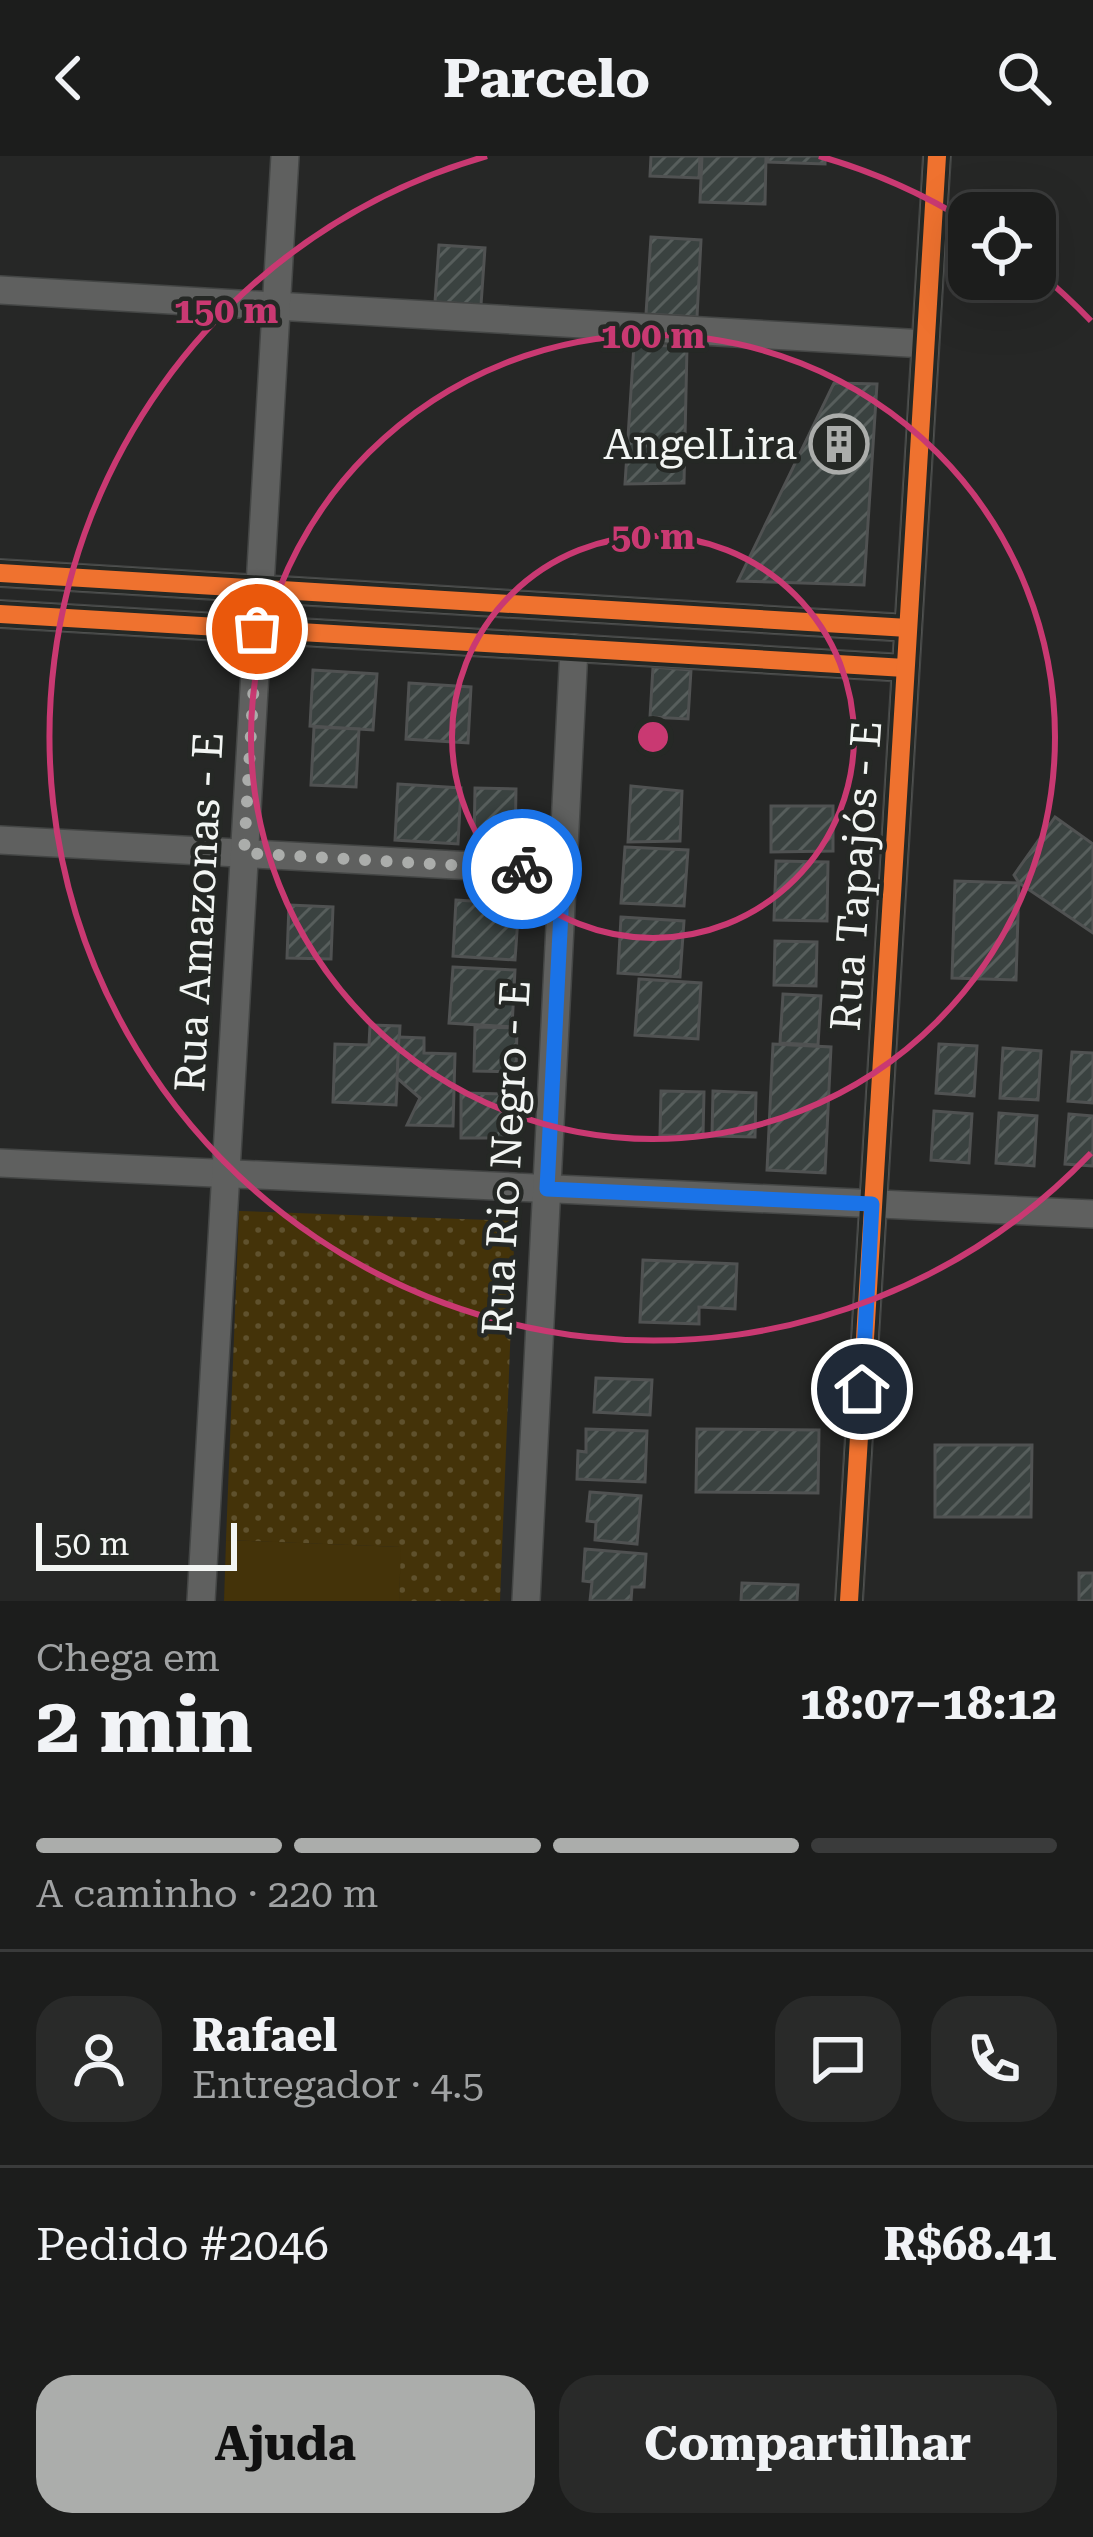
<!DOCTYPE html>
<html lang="pt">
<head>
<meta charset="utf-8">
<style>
	body { margin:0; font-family:"Roboto Serif",serif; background:#292a29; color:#f1f3f6; height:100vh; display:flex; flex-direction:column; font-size:45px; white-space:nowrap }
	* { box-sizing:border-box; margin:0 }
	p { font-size:39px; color:#a0a2a3 }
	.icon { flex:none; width:66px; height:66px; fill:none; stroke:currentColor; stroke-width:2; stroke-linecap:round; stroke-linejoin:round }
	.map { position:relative; height:1445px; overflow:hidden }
	.details { display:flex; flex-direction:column; background:#1c1d1c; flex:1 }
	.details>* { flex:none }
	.tools { position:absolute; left:948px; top:36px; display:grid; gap:24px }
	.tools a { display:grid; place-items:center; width:108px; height:108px; border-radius:24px; background:#1c1d1c; box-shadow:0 12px 48px #0002,0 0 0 3px #3a3b3b; font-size:60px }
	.scale { position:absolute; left:36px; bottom:30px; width:201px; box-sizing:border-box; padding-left:12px; border:6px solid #f2f5f3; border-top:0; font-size:33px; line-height:42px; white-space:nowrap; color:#f2f5f3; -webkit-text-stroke:9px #252825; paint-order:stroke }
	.pin { position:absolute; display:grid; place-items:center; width:102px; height:102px; color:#fff; margin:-51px; border:6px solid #fff; border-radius:50%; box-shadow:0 3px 12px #0007 }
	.courier { position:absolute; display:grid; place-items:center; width:120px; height:120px; margin:-60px; border:9px solid #1a73e8; border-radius:50%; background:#fff; color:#222; box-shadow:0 3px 15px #0007 }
	.head em { font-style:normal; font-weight:700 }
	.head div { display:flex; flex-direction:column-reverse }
	.head { display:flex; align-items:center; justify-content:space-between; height:204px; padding:0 36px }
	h1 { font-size:78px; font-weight:700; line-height:90px }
	.bar { display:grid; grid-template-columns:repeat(4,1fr); gap:18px 12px; align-content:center; height:144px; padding:0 36px }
	.bar i { height:15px; border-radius:9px; background:#3a3b3b }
	.bar .selected { background:#abadab }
	.bar p { grid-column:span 4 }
	.line { display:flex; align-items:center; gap:30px; padding:0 36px; border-top:3px solid #3a3b3b }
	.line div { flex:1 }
	.round { display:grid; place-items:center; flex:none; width:126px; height:126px; border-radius:36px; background:#292a29 }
	.action { display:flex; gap:24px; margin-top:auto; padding:24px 36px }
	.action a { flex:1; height:138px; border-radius:36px; background:#abadab; color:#111; font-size:48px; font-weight:700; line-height:138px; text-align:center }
	.action a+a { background:#292a29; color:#f1f3f6 }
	header { display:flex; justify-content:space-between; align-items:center; height:156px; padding:0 36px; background:#1c1d1c; font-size:54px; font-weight:700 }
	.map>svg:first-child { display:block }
</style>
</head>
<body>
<header><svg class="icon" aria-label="back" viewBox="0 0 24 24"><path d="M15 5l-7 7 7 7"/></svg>Parcelo<svg class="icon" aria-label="search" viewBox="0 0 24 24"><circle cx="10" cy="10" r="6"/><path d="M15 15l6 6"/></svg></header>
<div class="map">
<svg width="1093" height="1445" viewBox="0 0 1093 1445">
	<defs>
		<pattern id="grass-dots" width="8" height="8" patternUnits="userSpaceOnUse" patternTransform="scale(3)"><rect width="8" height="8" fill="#443309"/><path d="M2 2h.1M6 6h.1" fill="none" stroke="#5f512d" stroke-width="1.8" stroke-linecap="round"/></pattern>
		<pattern id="building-hatch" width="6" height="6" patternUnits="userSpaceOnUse" patternTransform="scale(3)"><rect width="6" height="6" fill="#3a4240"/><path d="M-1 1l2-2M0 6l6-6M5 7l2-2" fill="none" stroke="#575e5c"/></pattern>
	</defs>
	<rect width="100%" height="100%" fill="#262726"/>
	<!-- grass -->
	<path fill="url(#grass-dots)" d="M239 1055 515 1065 500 1445H399L400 1391 226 1384Z"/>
	<!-- park -->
	<path fill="#443309" d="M226 1384 401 1391 399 1445H224Z"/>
	<!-- building -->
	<g fill="url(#building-hatch)" stroke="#505252" stroke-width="3">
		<path d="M651 0H700L699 22 650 20Z"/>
		<path d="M702 0H766L765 48 700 46Z"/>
		<path d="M768 0H825V8L768 6Z"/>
		<path d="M651 81 701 84 697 161 646 158Z"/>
		<path d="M439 89 485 92 481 149 435 146Z"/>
		<path d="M634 188 687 191 684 327 625 328Z"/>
		<path d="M834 227 877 228 864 429 738 425Z"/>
		<path d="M653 511 691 514 688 563 650 561Z"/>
		<path d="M313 514 377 518 373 574 310 570Z"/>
		<path d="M409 527 471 531 468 587 406 583Z"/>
		<path d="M314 571 359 573 356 631 311 629Z"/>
		<path d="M398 628 461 632 458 688 395 684Z"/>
		<path d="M631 630 682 635 680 685 628 686Z"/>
		<path d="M475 632 516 633 515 689 474 688Z"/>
		<path d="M771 650H833V695L771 696Z"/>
		<path d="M1055 661 1093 688V777L1019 727 1014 719Z"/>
		<path d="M625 691 688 694 684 750 621 747Z"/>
		<path d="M776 705 828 706 827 765 774 764Z"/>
		<path d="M955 725 1019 727 1016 824 952 822Z"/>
		<path d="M456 744 519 748 515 804 453 800Z"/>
		<path d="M289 749 333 751 331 803 287 802Z"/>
		<path d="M621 761 684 765 680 821 618 817Z"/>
		<path d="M775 785 817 786 816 830 774 829Z"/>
		<path d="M453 811 515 814 512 871 449 867Z"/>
		<path d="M639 823 701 827 698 883 635 879Z"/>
		<path d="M783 838 821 840 818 889 780 887Z"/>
		<path d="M370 869 400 870 396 949 333 946 335 888 369 889Z"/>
		<path d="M475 871 517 872 516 916 474 915Z"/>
		<path d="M399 881 424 882V897L455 898 453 970 407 969 420 942 397 922Z"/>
		<path d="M773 888 831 891 825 1017 767 1014Z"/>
		<path d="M939 888 977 890 974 940 936 937Z"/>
		<path d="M1003 892 1041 895 1038 944 1000 942Z"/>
		<path d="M1072 896 1093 897V947L1068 945Z"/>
		<path d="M661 935 704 936 703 980 660 979Z"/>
		<path d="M713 935 756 937 755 981 712 980Z"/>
		<path d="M461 937 504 938 503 982H461Z"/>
		<path d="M934 955 972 958 969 1007 931 1004Z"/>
		<path d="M999 957 1037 960 1034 1010 996 1007Z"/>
		<path d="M1069 958 1093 960V1010L1065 1008Z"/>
		<path d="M643 1104 737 1108 735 1153 699 1151V1168L640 1166Z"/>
		<path d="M596 1222 652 1224 650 1259 594 1256Z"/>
		<path d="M586 1273 647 1275 645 1326 577 1323 578 1295 586 1296Z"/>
		<path d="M697 1273 819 1274 818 1337 696 1336Z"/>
		<path d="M935 1289H1032L1031 1361H935Z"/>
		<path d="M590 1336 641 1340 637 1388 595 1384 596 1366 587 1365Z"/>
		<path d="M585 1393 646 1398 644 1431H632L631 1445H590L592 1426 583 1425Z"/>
		<rect x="1079" y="1417" width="14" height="28"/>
		<path d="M742 1427 798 1429 797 1445H741Z"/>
	</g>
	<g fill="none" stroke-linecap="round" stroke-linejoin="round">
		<defs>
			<g id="minor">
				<path d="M0 134 925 188"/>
				<path d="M0 417 908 472"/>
				<path d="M0 458 905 512"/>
				<path d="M0 684 563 715"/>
				<path d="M0 1007 1093 1058"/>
				<path d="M201 1445 285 0"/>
				<path d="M526 1445 574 492"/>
				<path d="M849 1445 937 0"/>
			</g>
		</defs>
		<!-- minor casing -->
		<use href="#minor" stroke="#444645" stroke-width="30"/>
		<!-- minor -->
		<use href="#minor" stroke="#5f605f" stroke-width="27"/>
		<defs>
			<g id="cycleway">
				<path d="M0 417 908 472"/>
				<path d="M0 458 905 512"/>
				<path d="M849 1445 937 0"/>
			</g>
		</defs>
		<!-- cycleway casing -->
		<use href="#cycleway" stroke="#252825" stroke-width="26"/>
		<!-- cycleway -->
		<use href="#cycleway" stroke="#ef722f" stroke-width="18"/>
	</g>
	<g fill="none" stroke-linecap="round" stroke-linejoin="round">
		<!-- done -->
		<path stroke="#abadab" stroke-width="12" stroke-dasharray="0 21.6" d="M257 473 244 697 522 713"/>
		<!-- route -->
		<path stroke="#1a73e8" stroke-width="15" d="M522 713 563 716 547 1033 872 1048 862 1233"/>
	</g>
	<!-- distance rings -->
	<g fill="none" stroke="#c93972" stroke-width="6">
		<circle cx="653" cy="581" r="201"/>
		<circle cx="653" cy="581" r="402"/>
		<path d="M1091 997A604 604 0 1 1 487 0M819 0A604 604 0 0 1 969 66M1037 115A604 604 0 0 1 1091 165"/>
	</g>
	<!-- icons -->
	<defs>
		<symbol id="building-ring" viewBox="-11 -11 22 22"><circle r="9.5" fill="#252825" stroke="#abadab" stroke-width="1.5"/><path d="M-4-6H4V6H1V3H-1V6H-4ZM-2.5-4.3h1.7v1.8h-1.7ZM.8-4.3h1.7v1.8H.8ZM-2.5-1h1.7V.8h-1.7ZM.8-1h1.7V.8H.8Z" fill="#abadab"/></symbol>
	</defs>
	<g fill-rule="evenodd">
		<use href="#building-ring" x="806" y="255" width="66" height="66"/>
	</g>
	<g text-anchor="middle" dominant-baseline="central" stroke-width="9" stroke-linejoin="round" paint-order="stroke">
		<!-- poi labels -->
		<g font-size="42" fill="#f2f5f3" stroke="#252825" text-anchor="end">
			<text x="797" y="288">AngelLira</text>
		</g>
		<!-- street labels -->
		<g font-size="42" fill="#f2f5f3" stroke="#252825">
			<text transform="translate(856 720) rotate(-86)">Rua Tapajós - E</text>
			<text transform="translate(199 756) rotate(-87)">Rua Amazonas - E</text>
			<text transform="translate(506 1002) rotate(-87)">Rua Rio Negro - E</text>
		</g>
	</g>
	<circle cx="653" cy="581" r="18" fill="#c93972" stroke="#252825" stroke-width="6"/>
	<g font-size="36" text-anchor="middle" font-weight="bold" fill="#c93972" stroke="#252825" stroke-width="9" stroke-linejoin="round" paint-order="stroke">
		<text x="226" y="167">150 m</text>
		<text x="653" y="192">100 m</text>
		<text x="653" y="393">50 m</text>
	</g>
</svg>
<div class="tools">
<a><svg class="icon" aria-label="locate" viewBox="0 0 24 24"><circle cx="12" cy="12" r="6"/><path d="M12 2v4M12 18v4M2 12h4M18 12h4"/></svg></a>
</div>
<div class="scale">50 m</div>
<div class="pin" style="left:257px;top:473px;background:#ea580c"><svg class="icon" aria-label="bag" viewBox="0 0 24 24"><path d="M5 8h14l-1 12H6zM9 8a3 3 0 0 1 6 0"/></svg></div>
<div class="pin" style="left:862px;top:1233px;background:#1f2937"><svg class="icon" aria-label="home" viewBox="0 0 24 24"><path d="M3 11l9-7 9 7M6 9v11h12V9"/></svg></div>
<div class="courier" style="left:522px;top:713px"><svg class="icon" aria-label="bike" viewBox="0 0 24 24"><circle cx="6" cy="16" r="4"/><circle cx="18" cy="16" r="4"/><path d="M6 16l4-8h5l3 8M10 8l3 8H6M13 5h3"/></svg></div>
</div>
<section class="details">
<div class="head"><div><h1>2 min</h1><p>Chega em</p></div><em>18:07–18:12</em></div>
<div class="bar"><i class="selected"></i><i class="selected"></i><i class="selected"></i><i></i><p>A caminho · 220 m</p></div>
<div class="line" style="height:216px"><a class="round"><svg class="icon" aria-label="person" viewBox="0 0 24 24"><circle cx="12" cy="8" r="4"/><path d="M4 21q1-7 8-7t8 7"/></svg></a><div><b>Rafael</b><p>Entregador · 4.5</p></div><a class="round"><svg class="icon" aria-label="chat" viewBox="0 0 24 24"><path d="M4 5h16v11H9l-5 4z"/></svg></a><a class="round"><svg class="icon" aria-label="phone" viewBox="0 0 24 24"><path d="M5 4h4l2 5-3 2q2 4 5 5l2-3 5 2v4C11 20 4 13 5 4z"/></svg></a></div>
<div class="line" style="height:156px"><div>Pedido #2046</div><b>R$68.41</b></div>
<div class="action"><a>Ajuda</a><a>Compartilhar</a></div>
</section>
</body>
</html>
